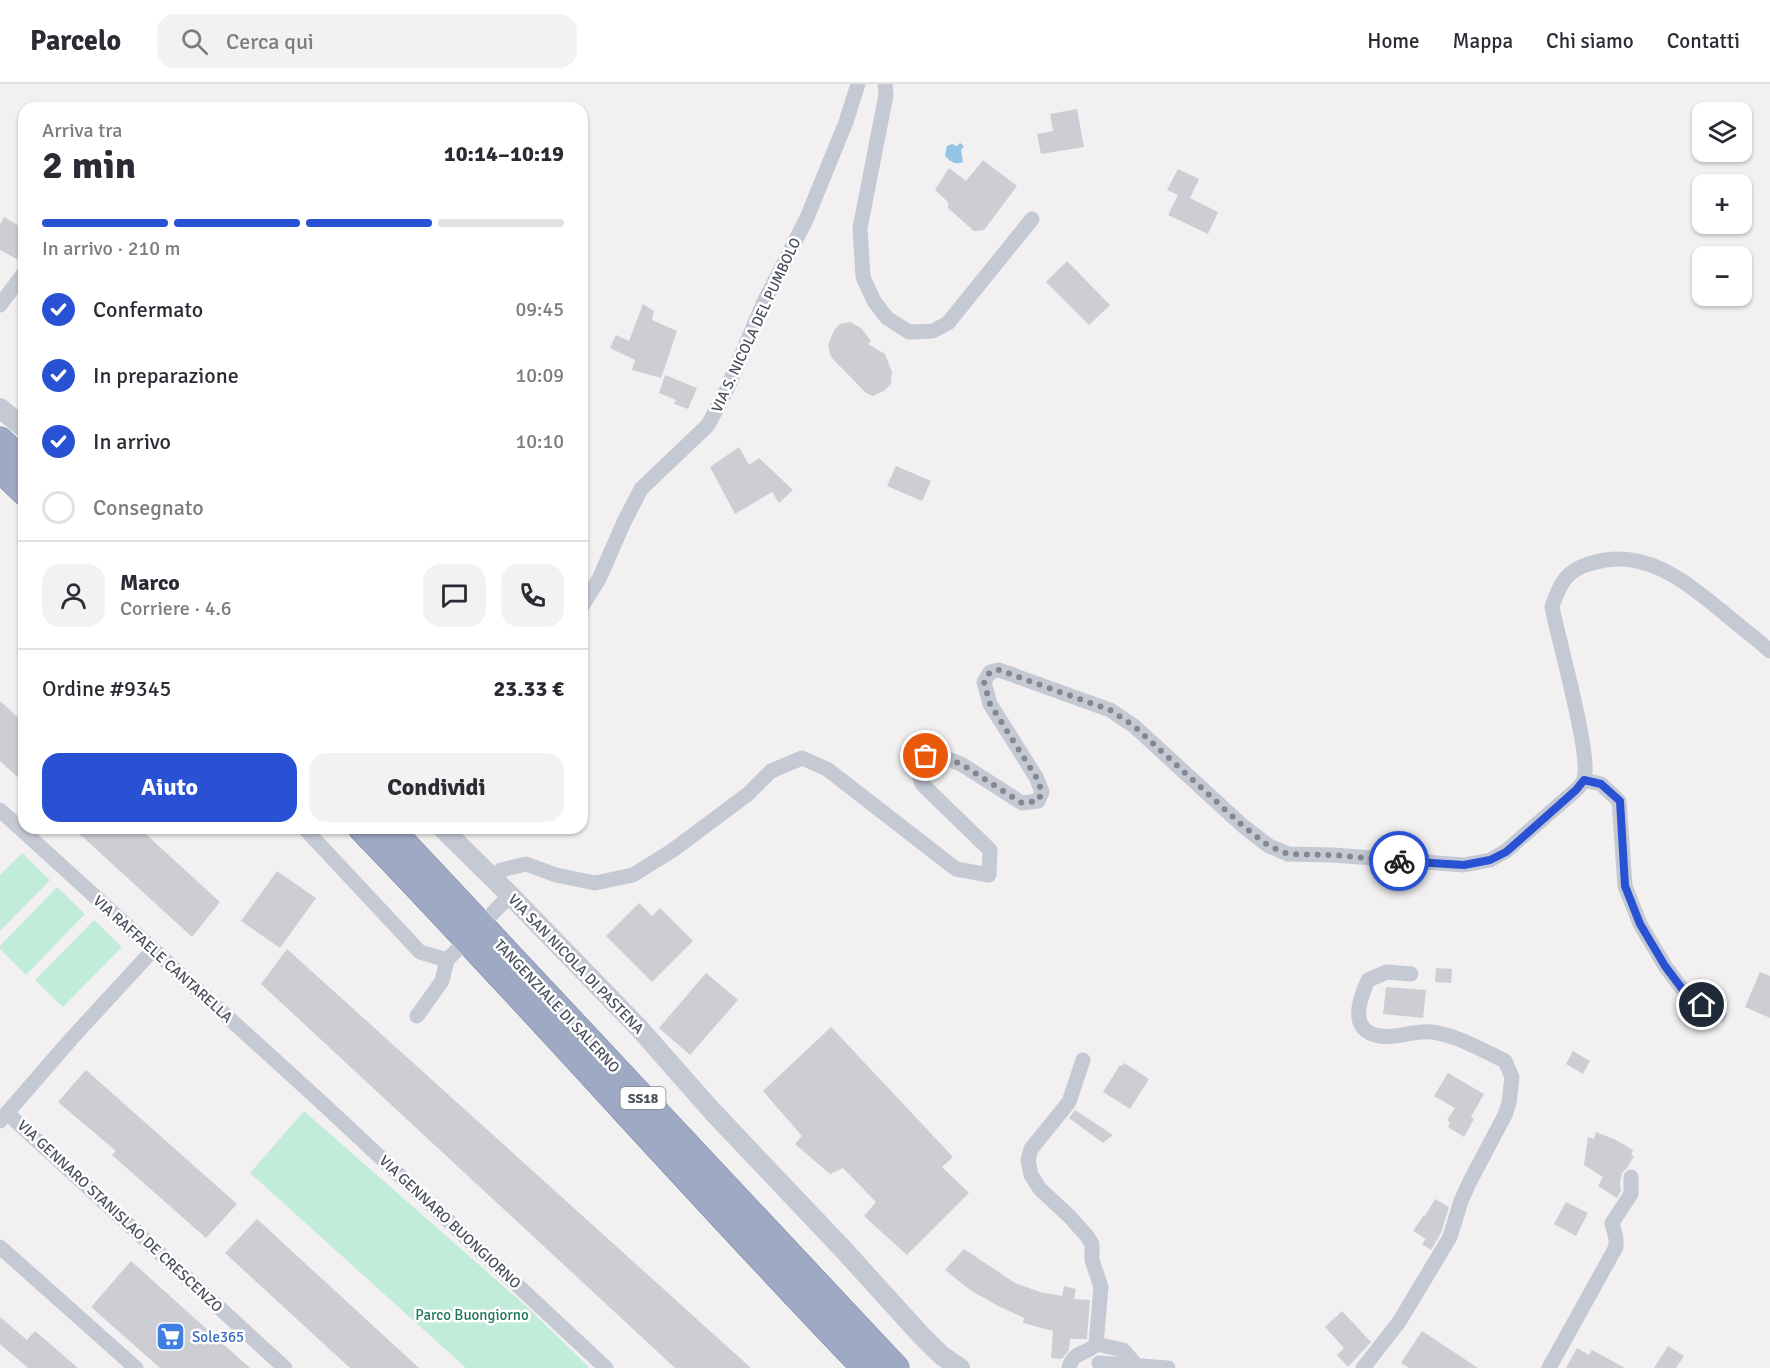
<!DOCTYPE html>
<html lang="it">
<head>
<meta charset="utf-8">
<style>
	body { margin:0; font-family:Signika,sans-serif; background:#f2f2f3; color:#2b2b33; height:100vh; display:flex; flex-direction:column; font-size:22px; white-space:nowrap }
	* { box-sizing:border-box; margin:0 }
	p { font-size:20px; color:#7c7c81 }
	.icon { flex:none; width:33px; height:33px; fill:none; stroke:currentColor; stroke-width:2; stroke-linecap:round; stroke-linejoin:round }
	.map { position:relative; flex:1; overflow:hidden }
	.panel { position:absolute; left:18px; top:18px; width:570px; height:732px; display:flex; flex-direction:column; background:#fff; border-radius:18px; box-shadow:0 2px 4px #0004 }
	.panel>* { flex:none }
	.tools { position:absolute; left:1692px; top:18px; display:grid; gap:12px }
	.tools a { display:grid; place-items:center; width:60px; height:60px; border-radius:12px; background:#fff; box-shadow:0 2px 4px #0004; font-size:30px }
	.pin { position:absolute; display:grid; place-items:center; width:51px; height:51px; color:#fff; margin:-26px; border:3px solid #fff; border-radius:50%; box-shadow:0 2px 6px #0007 }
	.courier { position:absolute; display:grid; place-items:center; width:60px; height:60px; margin:-30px; border:4px solid #2851d3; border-radius:50%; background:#fff; color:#222; box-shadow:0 2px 8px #0007 }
	.head em { font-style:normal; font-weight:700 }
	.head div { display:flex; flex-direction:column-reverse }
	.head { display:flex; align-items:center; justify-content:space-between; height:102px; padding:0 24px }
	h1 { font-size:39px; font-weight:700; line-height:45px }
	.bar { display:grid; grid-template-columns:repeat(4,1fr); gap:9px 6px; align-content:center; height:72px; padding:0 24px }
	.bar i { height:8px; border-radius:4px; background:#e1e1e2 }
	.bar .on { background:#2851d3 }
	.bar p { grid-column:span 4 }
	.line { display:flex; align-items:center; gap:15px; padding:0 24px; border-top:2px solid #e1e1e2 }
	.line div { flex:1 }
	.round { display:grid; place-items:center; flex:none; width:63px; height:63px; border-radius:18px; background:#f2f2f3 }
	ol { padding:0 24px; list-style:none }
	li { display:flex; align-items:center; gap:18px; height:66px }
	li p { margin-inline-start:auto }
	li .icon { padding:6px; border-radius:50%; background:#2851d3; color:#fff; stroke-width:4 }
	li:last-child { color:#7c7c81 }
	li i { width:33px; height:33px; border:3px solid #e1e1e2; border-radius:50% }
	.primary-button { display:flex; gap:12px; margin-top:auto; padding:12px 24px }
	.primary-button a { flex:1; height:69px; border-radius:18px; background:#2851d3; color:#fff; font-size:24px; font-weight:700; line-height:69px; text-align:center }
	.primary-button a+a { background:#f2f2f3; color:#2b2b33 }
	header { display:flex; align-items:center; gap:36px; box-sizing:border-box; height:84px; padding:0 30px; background:#fff; border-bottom:2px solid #e1e1e2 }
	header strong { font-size:28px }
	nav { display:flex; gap:33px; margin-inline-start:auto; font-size:21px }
	.search { width:420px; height:54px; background:#f2f2f3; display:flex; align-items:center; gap:15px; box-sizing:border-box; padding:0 21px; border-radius:18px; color:#7c7c81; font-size:22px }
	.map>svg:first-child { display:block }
</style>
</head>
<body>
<header>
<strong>Parcelo</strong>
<div class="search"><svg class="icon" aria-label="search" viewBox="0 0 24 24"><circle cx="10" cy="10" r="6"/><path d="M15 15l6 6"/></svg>Cerca qui</div>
<nav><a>Home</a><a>Mappa</a><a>Chi siamo</a><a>Contatti</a></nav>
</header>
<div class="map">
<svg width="1770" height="1284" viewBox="0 0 1770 1284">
	<rect width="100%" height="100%" fill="#f2f0f0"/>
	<!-- green -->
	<g fill="#c2ecda">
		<path d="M22 769 50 796 0 847V791Z"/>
		<path d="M57 803 85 830 26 891 0 865V862Z"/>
		<path d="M94 836 122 863 63 923 35 896Z"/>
		<path d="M304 1027 527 1223 590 1284H466L250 1089Z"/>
	</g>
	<!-- water -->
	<path fill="#93c3e5" d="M960 59 964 62 961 66 963 78C955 81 951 78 945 72L947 62 952 60 957 62Z"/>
	<!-- building -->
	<g fill="#cdced4">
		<path d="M1077 25 1084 63 1041 70 1037 50 1053 47 1050 30Z"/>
		<path d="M983 76 1017 102 984 146 974 147 948 124V118L935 106 949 84 966 97Z"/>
		<path d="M1178 85 1199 95 1190 114 1218 128 1208 150 1168 131 1178 111 1167 106Z"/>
		<path d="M4 133 24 145V179L0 166V141Z"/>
		<path d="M1067 177 1110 221 1089 241 1046 198Z"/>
		<path d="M643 220 654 227 652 236 677 247 661 294 632 286 635 276 610 264 616 251 629 257Z"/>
		<path d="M850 238 861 244 871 257 868 260 885 270 892 288 891 300 884 307 873 312 866 309 831 273 828 262 834 246 840 240Z"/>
		<path d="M665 291 697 304 688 325 674 320 676 316 659 309Z"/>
		<path d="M739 363 749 381 759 374 793 406 779 419 772 408 735 430 710 383Z"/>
		<path d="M896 382 931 397 922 417 887 402Z"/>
		<path d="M0 617 24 639V699L0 677Z"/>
		<path d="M73 744H139L220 818 192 853Z"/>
		<path d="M277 787 316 814 280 864 241 837Z"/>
		<path d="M639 819 652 832 660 824 693 857 652 898 606 852Z"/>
		<path d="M287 865 751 1284H675L261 900Z"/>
		<path d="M1436 884 1452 885 1451 899 1435 898Z"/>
		<path d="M1760 888 1770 892V934L1745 923Z"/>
		<path d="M706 889 738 916 690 971 659 944Z"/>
		<path d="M1386 903 1426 906 1423 934 1383 930Z"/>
		<path d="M831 943 953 1073 942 1083 969 1109 907 1171 864 1132 876 1118 843 1084 830 1090 795 1060 802 1052 763 1007Z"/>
		<path d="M1573 967 1590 977 1583 990 1566 980Z"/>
		<path d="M1124 979 1149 995 1130 1025 1103 1008 1120 981 1122 982Z"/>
		<path d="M86 986 237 1120 206 1154 112 1071 116 1067 58 1018Z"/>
		<path d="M1448 989 1484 1010 1471 1033 1474 1035 1464 1053 1448 1043 1450 1038 1447 1036 1455 1024 1434 1012Z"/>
		<path d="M1075 1026 1113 1051 1103 1059 1069 1034Z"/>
		<path d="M1596 1048 1616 1056 1633 1066 1631 1071 1634 1072 1627 1084 1622 1089 1620 1099 1621 1107 1617 1114 1598 1102 1603 1093 1584 1081 1588 1053 1594 1055Z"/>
		<path d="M1435 1115 1449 1123 1441 1149 1431 1166 1422 1160 1426 1155 1413 1147 1424 1131 1425 1132Z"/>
		<path d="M1566 1118 1588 1129 1576 1152 1554 1140Z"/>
		<path d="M257 1135 419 1284H350L225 1169Z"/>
		<path d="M964 1165 1015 1199 1040 1208 1062 1212 1064 1202 1076 1205 1074 1215 1090 1216 1087 1255H1070L1069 1266 1062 1275 1051 1274 1053 1247 1023 1239 1024 1234 998 1222 970 1206 945 1186Z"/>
		<path d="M131 1177 250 1284H160L91 1223Z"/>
		<path d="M1342 1227 1371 1258 1348 1283 1337 1271 1344 1264 1325 1243Z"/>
		<path d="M0 1233 27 1256 35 1247 78 1284H28L0 1260Z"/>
		<path d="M1422 1247 1478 1284H1409L1401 1279Z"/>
		<path d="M1668 1262 1684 1272 1676 1284H1654Z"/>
		<path d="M1577 1264 1589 1271 1592 1266 1625 1284H1566Z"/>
	</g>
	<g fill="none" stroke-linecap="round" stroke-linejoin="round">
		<defs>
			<g id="trunk">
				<path d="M0 356 24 379"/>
				<path d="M0 385 24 408"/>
				<path d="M361 744C532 921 694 1107 865 1284"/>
				<path d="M390 744 896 1284"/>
			</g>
		</defs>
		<!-- trunk casing -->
		<use href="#trunk" stroke="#7784a6" stroke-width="27"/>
		<!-- minor -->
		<g stroke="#c4c9d3" stroke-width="15">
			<path d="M885 0 886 11 860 144 863 193 874 217 887 234 909 248 933 247 948 239 1032 135"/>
			<path d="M0 221 24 189"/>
			<path d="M582 522 599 495 624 438 641 405 708 341 726 307 764 218 806 136 846 38 858 0"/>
			<path d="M1584 696 1601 700 1619 717 1625 802 1640 840 1665 882 1686 910 1719 931"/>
			<path d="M0 726 320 1017 606 1284"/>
			<path d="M306 746 420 868 447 876"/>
			<path d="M498 798 501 786 526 780 556 791 595 799 633 791 673 766 748 710 771 687 802 674 827 685 956 785 989 791 990 766 922 700 917 683 926 672H940L961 680 1022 719 1038 717 1042 708 1036 693 990 620 984 598 990 588 999 586 1110 626 1134 642 1243 742 1269 762 1288 770 1333 771 1464 781 1490 776 1506 767 1576 706C1579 703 1583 699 1584 695 1592 674 1558 554 1552 523 1560 499 1566 486 1592 479 1645 463 1686 498 1724 529 1739 542 1756 554 1770 567"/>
			<path d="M490 832 510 811"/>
			<path d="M417 932 442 897 447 876 458 865"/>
			<path d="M7 1029 285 1284"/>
			<path d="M0 1037 72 954 153 866"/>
			<path d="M0 1163 136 1284"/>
			<path d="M1096 1260 1123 1266 1137 1282"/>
			<path d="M1099 1279 1168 1284"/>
			<path d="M1069 1284C1074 1265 1086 1272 1096 1260L1101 1203 1092 1176V1160L1087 1152 1069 1132 1040 1105 1031 1091 1028 1076 1031 1065 1069 1018 1083 976"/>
			<path d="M1363 1284 1399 1238 1450 1153 1461 1117 1470 1097 1505 1031 1509 1019 1512 993 1505 977C1482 966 1457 951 1431 948 1414 946 1397 955 1380 952 1348 947 1359 916 1368 896L1387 888 1411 890"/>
			<path d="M1549 1284 1616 1163V1154L1612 1139 1631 1110V1093"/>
		</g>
		<!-- tertiary -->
		<g stroke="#c4c9d3" stroke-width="20">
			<path d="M0 324 24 344"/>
			<path d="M442 744 510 811 639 944 713 1028 841 1163 920 1250 941 1271 960 1284"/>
		</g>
		<!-- trunk -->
		<use href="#trunk" stroke="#9eaac3" stroke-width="26"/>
	</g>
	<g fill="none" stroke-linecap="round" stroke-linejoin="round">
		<!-- done -->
		<path stroke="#848790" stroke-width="6" stroke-dasharray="0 10.8" d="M926 672H940L961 680 1022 719 1038 717 1042 708 1036 693 990 620 984 598 990 588 999 586 1110 626 1134 642 1243 742 1269 762 1288 770 1333 771 1399 777"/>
		<!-- route -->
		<path stroke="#2851d3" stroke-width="8" d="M1399 777 1464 781 1490 776 1506 768 1576 706 1584 696 1601 700 1620 717 1625 802 1640 840 1665 882 1686 910 1702 921"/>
	</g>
	<!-- icons -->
	<defs>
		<symbol id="supermarket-square" viewBox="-11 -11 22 22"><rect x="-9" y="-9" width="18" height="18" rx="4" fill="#3f7fe0" stroke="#fff"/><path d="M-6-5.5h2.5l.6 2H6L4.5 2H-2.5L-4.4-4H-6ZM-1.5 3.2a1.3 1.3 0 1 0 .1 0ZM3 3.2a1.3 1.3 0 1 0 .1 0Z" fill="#fff"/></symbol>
	</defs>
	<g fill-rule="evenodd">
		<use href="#supermarket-square" x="154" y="1236" width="33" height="33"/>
	</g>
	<g text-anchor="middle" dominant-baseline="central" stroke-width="5" stroke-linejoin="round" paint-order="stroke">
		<!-- shield labels -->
		<rect fill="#fff" stroke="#80848d" stroke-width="1.5" x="620.5" y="1003" width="45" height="22" rx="4.5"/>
		<g font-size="14" font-weight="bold" fill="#494f5c">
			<text x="643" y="1014">SS18</text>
		</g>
		<!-- street labels -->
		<g font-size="15" fill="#494f5c" stroke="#fff">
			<text transform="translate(756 241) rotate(-65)">VIA S. NICOLA DEL PUMBOLO</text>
			<text transform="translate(163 875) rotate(42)">VIA RAFFAELE CANTARELLA</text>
			<text transform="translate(576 880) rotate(46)">VIA SAN NICOLA DI PASTENA</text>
			<text transform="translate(557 922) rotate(47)">TANGENZIALE DI SALERNO</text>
			<text transform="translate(120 1132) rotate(43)">VIA GENNARO STANISLAO DE CRESCENZO</text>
			<text transform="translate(450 1138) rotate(43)">VIA GENNARO BUONGIORNO</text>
		</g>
		<!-- park labels -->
		<g font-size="15" fill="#1f785d" stroke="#fff">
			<text x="472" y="1231">Parco Buongiorno</text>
		</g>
		<!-- shop labels -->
		<g font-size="15" fill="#366cbe" stroke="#fff" text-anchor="start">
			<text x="192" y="1253">Sole365</text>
		</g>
	</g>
</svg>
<div class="tools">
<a><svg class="icon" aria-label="layers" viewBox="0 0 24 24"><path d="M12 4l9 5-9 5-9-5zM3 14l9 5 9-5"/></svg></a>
<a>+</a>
<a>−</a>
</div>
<div class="pin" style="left:926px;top:672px;background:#ea580c"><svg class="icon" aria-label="bag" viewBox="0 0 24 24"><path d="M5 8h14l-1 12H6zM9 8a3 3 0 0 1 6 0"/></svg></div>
<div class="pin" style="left:1702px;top:921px;background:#1f2937"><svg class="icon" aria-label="home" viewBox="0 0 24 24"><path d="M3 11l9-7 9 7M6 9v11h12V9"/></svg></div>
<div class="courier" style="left:1399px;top:777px"><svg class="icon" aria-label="bike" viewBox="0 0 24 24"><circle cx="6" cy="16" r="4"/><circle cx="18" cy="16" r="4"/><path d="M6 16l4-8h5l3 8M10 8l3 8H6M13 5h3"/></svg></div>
<section class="panel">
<div class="head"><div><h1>2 min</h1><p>Arriva tra</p></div><em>10:14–10:19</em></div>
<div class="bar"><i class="on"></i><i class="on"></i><i class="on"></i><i></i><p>In arrivo · 210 m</p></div>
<ol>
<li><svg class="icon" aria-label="check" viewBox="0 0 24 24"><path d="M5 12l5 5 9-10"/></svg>Confermato<p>09:45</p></li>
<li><svg class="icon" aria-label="check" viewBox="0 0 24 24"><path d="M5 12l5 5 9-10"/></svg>In preparazione<p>10:09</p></li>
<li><svg class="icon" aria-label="check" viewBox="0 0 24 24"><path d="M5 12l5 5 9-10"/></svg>In arrivo<p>10:10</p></li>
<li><i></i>Consegnato</li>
</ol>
<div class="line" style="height:108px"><a class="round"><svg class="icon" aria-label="person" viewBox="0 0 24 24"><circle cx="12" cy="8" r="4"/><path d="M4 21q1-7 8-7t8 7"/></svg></a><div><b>Marco</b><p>Corriere · 4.6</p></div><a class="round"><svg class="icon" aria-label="chat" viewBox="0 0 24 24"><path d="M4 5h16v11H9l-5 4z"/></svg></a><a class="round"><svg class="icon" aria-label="phone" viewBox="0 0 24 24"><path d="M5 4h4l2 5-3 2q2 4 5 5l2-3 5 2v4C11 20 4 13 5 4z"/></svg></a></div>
<div class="line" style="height:78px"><div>Ordine #9345</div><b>23.33 €</b></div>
<div class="primary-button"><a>Aiuto</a><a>Condividi</a></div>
</section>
</div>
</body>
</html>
